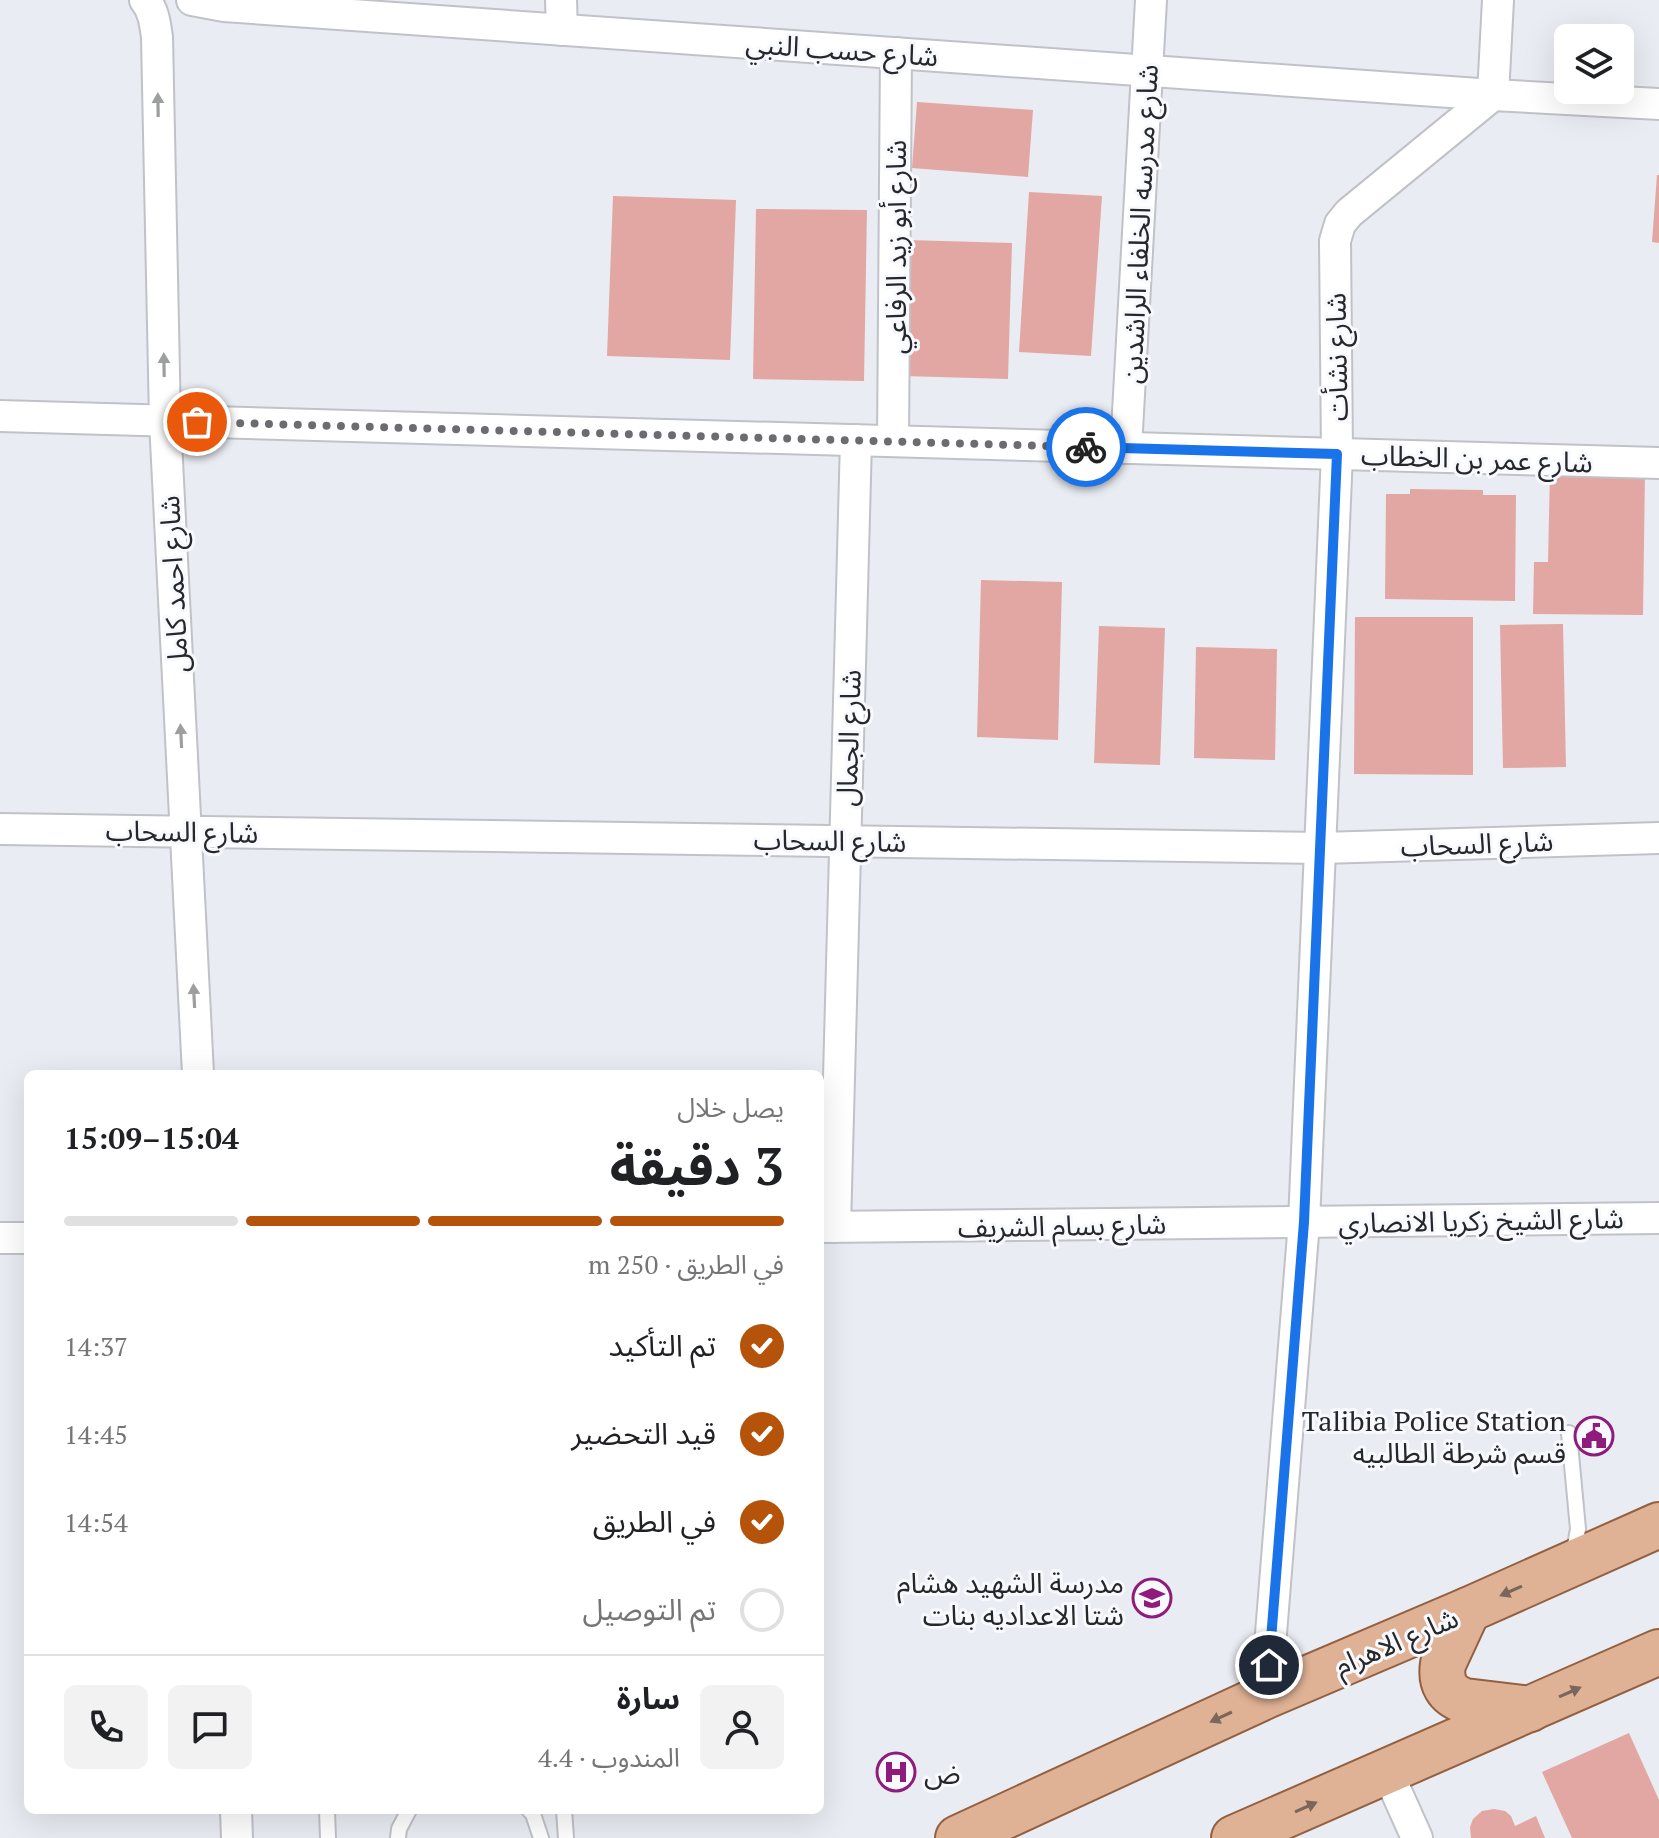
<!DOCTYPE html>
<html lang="ar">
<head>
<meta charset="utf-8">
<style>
	body { margin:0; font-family:"PT Serif","Noto Sans Arabic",serif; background:#f2f2f2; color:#202124; direction:rtl; height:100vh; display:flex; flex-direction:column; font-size:30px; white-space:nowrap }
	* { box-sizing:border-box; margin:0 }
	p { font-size:26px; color:#757577 }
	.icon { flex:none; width:44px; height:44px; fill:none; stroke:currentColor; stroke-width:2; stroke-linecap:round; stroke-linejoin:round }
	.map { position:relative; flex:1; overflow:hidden; direction:ltr }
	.details { position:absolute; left:24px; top:1070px; width:800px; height:744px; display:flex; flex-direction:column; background:#fff; border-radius:12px; box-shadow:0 8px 32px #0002; direction:rtl }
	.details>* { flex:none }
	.tools { position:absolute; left:1554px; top:24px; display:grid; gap:16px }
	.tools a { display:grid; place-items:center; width:80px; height:80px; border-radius:12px; background:#fff; box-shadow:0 8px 32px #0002; font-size:40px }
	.pin { position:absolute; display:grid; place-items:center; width:68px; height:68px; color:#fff; margin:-34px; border:4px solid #fff; border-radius:50%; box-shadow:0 2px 8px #0007 }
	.courier { position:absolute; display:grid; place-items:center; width:80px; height:80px; margin:-40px; border:6px solid #1a73e8; border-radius:50%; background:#fff; color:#222; box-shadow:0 2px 10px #0007 }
	.overview em { font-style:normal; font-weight:700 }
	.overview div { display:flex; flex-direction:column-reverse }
	.overview { display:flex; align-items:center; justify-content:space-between; height:136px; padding:0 40px }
	h1 { font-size:52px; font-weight:700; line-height:60px }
	.bar { display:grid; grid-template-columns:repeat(4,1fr); gap:12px 8px; align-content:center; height:96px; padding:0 40px }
	.bar i { height:10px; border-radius:6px; background:#e0e0e0 }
	.bar .active { background:#b45309 }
	.bar p { grid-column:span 4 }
	.line { display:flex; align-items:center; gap:20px; padding:0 40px; border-top:2px solid #e0e0e0 }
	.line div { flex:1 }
	.round { display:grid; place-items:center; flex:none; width:84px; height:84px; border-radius:12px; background:#f2f2f2 }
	ol { padding:0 40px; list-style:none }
	li { display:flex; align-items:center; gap:24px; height:88px }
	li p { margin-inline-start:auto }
	li .icon { padding:8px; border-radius:50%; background:#b45309; color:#fff; stroke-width:4 }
	li:last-child { color:#757577 }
	li i { width:44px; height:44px; border:4px solid #e0e0e0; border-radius:50% }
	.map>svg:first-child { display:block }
</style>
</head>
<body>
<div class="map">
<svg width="1659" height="1838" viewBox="0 0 1659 1838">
	<rect width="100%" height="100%" fill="#e9ecf2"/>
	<!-- building -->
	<g fill="#e2a7a2">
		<path d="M917 102 1033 110 1028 177 912 168Z"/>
		<path d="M1657 175H1659V243L1652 242Z"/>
		<path d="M1029 192 1102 196 1091 356 1019 352Z"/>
		<path d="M613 196 736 200 730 360 607 356Z"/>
		<path d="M756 209 867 210 864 381 753 379Z"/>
		<path d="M908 240 1012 243 1008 379 903 376Z"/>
		<path d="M1550 471 1645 472 1643 615 1533 614 1534 562H1548Z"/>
		<path d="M1410 489 1483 490V495H1516L1515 601 1385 599 1386 494H1410Z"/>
		<path d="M981 580 1062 582 1058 740 977 737Z"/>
		<path d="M1355 617H1473V775L1354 774Z"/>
		<path d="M1563 624 1566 767 1503 768 1500 625Z"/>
		<path d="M1099 626 1165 628 1160 765 1094 763Z"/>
		<path d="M1196 647 1277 649 1275 760 1194 758Z"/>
		<path d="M1629 1733 1659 1800V1838H1572L1542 1772Z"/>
		<path d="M1494 1809 1505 1811 1511 1816 1515 1826 1536 1816 1545 1838H1471L1470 1827 1473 1819 1482 1811Z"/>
	</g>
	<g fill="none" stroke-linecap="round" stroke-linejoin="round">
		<defs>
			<g id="lane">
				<path d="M1569 1433 1578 1529 1573 1556"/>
				<path d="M327 1810 328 1838"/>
				<path d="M529 1810 533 1814 541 1838"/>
				<path d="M564 1810 566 1838"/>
				<path d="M398 1838 399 1829 409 1810"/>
			</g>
			<g id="street">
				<path d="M145 0C154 11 155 24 157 37L165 421 198 1074"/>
				<path d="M192 0 224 6 1493 95 1659 104"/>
				<path d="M561 0 562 30"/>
				<path d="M0 416 1659 463"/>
				<path d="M893 441 896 53"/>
				<path d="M1126 448 1151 0"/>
				<path d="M0 829 1321 848 1659 838"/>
				<path d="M820 1227 1659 1218"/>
				<path d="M835 1227 856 440"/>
				<path d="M0 1238H28"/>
				<path d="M1266 1696 1304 1222 1337 454 1335 241 1340 224 1349 213 1493 95 1498 0"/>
				<path d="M1387 1771 1417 1838"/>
				<path d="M236 1810 237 1838"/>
			</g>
			<g id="primary">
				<path d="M1468 1610 1443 1664C1440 1683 1447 1695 1465 1701L1530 1709"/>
				<path d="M958 1838 1266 1696 1468 1610 1659 1525"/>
				<path d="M1234 1838 1659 1652"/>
			</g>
		</defs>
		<!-- lane casing -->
		<use href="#lane" stroke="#c0c2c8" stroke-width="18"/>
		<!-- street casing -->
		<use href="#street" stroke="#c0c2c8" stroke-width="34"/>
		<!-- primary casing -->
		<use href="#primary" stroke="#926041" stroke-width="48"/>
		<!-- lane -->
		<use href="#lane" stroke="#fff" stroke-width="14"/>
		<!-- street -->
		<use href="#street" stroke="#fff" stroke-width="30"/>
		<!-- primary -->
		<use href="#primary" stroke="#e0b295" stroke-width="44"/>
	</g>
	<!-- one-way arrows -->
	<defs><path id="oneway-solid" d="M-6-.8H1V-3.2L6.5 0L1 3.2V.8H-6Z" transform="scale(2)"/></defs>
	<g fill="#9d9e9f">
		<use href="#oneway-solid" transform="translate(158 105) rotate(-91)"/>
		<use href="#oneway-solid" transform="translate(164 365) rotate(-91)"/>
		<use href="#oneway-solid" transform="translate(181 736) rotate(-93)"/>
		<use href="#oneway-solid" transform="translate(194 996) rotate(-93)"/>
	</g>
	<g fill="#7a665a">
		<use href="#oneway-solid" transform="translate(1511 1591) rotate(156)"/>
		<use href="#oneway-solid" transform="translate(1570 1692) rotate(-24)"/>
		<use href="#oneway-solid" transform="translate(1221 1717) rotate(155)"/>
		<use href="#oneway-solid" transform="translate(1306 1807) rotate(-24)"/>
	</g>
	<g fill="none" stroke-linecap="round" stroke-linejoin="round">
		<!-- done -->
		<path stroke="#6a6c6f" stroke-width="8" stroke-dasharray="0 14.4" d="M197 422 1086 447"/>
		<!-- route -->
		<path stroke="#1a73e8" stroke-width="10" d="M1086 447 1337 454 1304 1222 1269 1665"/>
	</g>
	<!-- icons -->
	<defs>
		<symbol id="civic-ring" viewBox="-11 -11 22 22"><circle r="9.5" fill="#f7f9fe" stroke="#8f1c7d" stroke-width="1.5"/><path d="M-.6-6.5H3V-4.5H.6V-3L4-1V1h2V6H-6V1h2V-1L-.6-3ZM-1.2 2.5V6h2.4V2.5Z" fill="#8f1c7d"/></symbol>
		<symbol id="school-ring" viewBox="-11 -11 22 22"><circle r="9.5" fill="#f7f9fe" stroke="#8f1c7d" stroke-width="1.5"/><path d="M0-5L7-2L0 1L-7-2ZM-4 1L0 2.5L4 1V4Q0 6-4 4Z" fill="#8f1c7d"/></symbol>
		<symbol id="hospital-ring" viewBox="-11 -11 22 22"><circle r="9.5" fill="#f7f9fe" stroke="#8f1c7d" stroke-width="1.5"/><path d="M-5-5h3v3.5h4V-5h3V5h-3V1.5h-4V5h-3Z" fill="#8f1c7d"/></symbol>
	</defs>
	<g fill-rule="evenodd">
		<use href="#civic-ring" x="1572" y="1414" width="44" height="44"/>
		<use href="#school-ring" x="1130" y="1576" width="44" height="44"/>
		<use href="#hospital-ring" x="874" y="1750" width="44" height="44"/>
	</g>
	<g text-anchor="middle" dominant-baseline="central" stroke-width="6" stroke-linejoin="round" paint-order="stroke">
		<!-- street labels -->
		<g font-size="28" fill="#262729" stroke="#f7f9fe">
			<text transform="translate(842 49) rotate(4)">شارع حسب النبي</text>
			<text transform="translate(1139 224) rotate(-87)">شارع مدرسه الخلفاء الراشدين</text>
			<text transform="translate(895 247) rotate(-90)">شارع أبو زيد الرفاعي</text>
			<text transform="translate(1336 357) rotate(-91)">شارع نشأت</text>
			<text transform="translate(1477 458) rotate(2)">شارع عمر بن الخطاب</text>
			<text transform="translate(173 584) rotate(-93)">شارع احمد كامل</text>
			<text transform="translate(848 738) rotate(-88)">شارع الجمال</text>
			<text transform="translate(182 831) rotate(1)">شارع السحاب</text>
			<text transform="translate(830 840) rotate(1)">شارع السحاب</text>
			<text transform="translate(1477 843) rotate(-2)">شارع السحاب</text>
			<text transform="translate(1481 1220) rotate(-1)">شارع الشيخ زكريا الانصاري</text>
			<text transform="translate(1062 1225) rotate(-1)">شارع بسام الشريف</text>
			<text transform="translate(1396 1641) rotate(-23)">شارع الاهرام</text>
		</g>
		<!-- poi labels -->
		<g font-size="28" fill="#262729" stroke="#f7f9fe" text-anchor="end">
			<text x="1566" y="1420">Talibia Police Station<tspan x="1566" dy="32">قسم شرطة الطالبيه</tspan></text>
			<text x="1124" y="1582">مدرسة الشهيد هشام<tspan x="1124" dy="32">شتا الاعداديه بنات</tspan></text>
			<text x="924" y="1772" text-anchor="start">ض</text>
		</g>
	</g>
</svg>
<div class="tools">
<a><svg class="icon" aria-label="layers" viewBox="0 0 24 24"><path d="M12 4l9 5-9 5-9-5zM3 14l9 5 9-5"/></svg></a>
</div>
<div class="pin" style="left:197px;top:422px;background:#ea580c"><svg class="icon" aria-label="bag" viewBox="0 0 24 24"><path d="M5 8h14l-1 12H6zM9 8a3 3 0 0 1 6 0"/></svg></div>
<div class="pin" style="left:1269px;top:1665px;background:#1f2937"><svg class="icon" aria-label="home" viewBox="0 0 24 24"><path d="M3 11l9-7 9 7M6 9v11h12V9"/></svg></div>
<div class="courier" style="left:1086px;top:447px"><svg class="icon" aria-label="bike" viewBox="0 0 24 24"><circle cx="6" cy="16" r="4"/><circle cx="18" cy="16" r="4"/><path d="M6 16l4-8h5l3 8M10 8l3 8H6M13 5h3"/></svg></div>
<section class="details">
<div class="overview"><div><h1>3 دقيقة</h1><p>يصل خلال</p></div><em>15:04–15:09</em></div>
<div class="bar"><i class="active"></i><i class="active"></i><i class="active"></i><i></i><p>في الطريق · 250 m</p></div>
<ol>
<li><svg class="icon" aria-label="check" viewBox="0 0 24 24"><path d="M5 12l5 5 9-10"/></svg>تم التأكيد<p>14:37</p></li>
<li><svg class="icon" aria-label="check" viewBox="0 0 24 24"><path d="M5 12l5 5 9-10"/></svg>قيد التحضير<p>14:45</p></li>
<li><svg class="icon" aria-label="check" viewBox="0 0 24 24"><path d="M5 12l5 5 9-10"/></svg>في الطريق<p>14:54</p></li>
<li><i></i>تم التوصيل</li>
</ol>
<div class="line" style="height:144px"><a class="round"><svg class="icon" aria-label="person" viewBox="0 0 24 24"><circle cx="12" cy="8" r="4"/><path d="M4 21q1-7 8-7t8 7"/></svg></a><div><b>سارة</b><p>المندوب · 4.4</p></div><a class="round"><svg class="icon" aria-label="chat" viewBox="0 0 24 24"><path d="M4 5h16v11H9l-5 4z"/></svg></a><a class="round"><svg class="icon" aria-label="phone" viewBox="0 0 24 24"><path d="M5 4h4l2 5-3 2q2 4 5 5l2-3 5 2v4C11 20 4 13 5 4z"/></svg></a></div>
</section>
</div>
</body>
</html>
